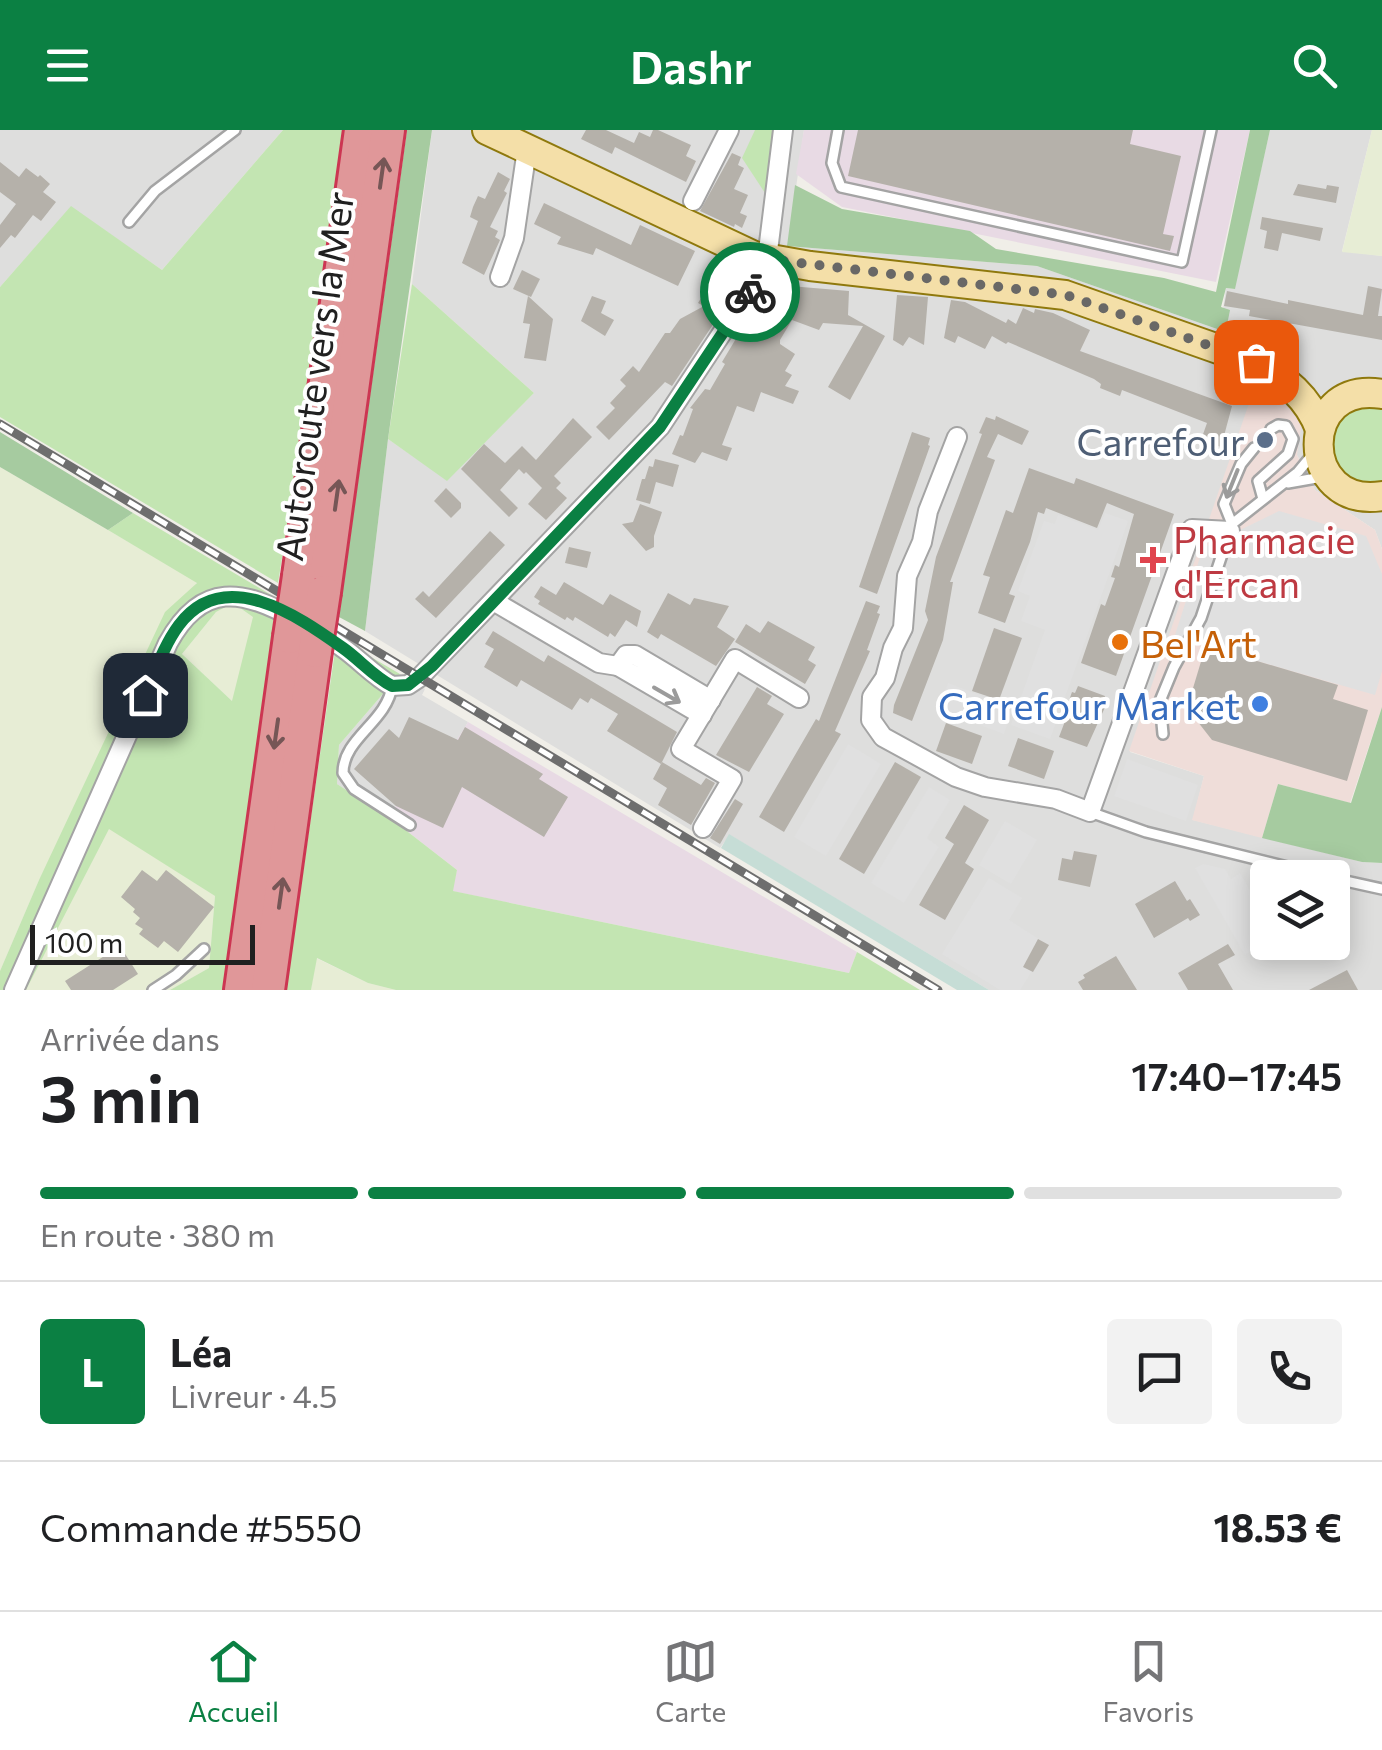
<!DOCTYPE html>
<html lang="fr">
<head>
<meta charset="utf-8">
<style>
	body { margin:0; font-family:Commissioner,sans-serif; background:#f2f2f2; color:#202124; height:100vh; display:flex; flex-direction:column; font-size:38px; white-space:nowrap }
	* { box-sizing:border-box; margin:0 }
	p { font-size:32px; color:#757577 }
	.icon { flex:none; width:55px; height:55px; fill:none; stroke:currentColor; stroke-width:2; stroke-linecap:round; stroke-linejoin:round }
	.map { position:relative; height:860px; overflow:hidden }
	.details { display:flex; flex-direction:column; background:#fff; flex:1 }
	.details>* { flex:none }
	.buttons { position:absolute; left:1250px; top:730px; display:grid; gap:20px }
	.buttons a { display:grid; place-items:center; width:100px; height:100px; border-radius:10px; background:#fff; box-shadow:0 5px 25px #0003; font-size:50px }
	.scale { position:absolute; left:30px; bottom:25px; width:225px; box-sizing:border-box; padding-left:10px; border:5px solid #202020; border-top:0; font-size:28px; line-height:35px; white-space:nowrap; color:#202020; -webkit-text-stroke:8px #fff; paint-order:stroke }
	.pin { position:absolute; display:grid; place-items:center; width:85px; height:85px; color:#fff; margin:-42px; border-radius:20px; box-shadow:0 5px 15px #0006 }
	.courier { position:absolute; display:grid; place-items:center; width:100px; height:100px; margin:-50px; border:8px solid #0b8043; border-radius:50%; background:#fff; color:#222; box-shadow:0 2px 12px #0007 }
	.head em { font-style:normal; font-weight:600 }
	.head div { display:flex; flex-direction:column-reverse }
	.head { display:flex; align-items:center; justify-content:space-between; height:170px; padding:0 40px }
	h1 { font-size:65px; font-weight:600; line-height:75px }
	.bar { display:grid; grid-template-columns:repeat(4,1fr); gap:15px 10px; align-content:center; height:120px; padding:0 40px }
	.bar i { height:12px; border-radius:8px; background:#e0e0e0 }
	.bar .on { background:#0b8043 }
	.bar p { grid-column:span 4 }
	.line { display:flex; align-items:center; gap:25px; padding:0 40px; border-top:2px solid #e0e0e0 }
	.line div { flex:1 }
	.round { display:grid; place-items:center; flex:none; width:105px; height:105px; border-radius:10px; background:#f2f2f2 }
	header { display:flex; justify-content:space-between; align-items:center; height:130px; padding:0 40px; background:#0b8043; color:#fff; font-size:45px; font-weight:600 }
	.menu { display:flex; justify-content:space-around; align-items:center; height:140px; border-top:2px solid #e0e0e0; background:#fff; font-size:28px; color:#757577 }
	.menu a { display:grid; justify-items:center; gap:5px }
	.menu .on { color:#0b8043 }
	.map>svg:first-child { display:block }
</style>
</head>
<body>
<header><svg class="icon" aria-label="menu" viewBox="0 0 24 24"><path d="M4 6h16M4 12h16M4 18h16"/></svg>Dashr<svg class="icon" aria-label="search" viewBox="0 0 24 24"><circle cx="10" cy="10" r="6"/><path d="M15 15l6 6"/></svg></header>
<div class="map">
<svg width="1382" height="860" viewBox="0 0 1382 860">
	<rect width="100%" height="100%" fill="#f0eee8"/>
	<!-- residential -->
	<g fill="#dededd" fill-rule="evenodd">
		<path d="M0 0H283L162 140 71 77 0 157Z"/>
		<path d="M432 0H804L788 116 1037 136 1220 200 1226 158 1234 159 1270 0H1372L1342 121 1382 126V419L1375 400 1315 360 1297 325 1130 622 1204 646 1193 690 1362 732 1382 733V860H989L730 705 720 718 365 501 388 309 447 350 534 263 412 154ZM1268 748H1332V812H1268Z"/>
		<path d="M400 544 425 559 422 565 468 592 458 610 414 636 390 688 337 654 339 615Z"/>
	</g>
	<!-- commercial -->
	<path fill="#efddd9" d="M1255 256 1285 267 1303 285 1297 325 1315 360 1375 400 1382 419V577L1350 673 1278 654 1262 708 1192 690 1204 646 1129 621Z"/>
	<!-- industrial -->
	<g fill="#e8dae4">
		<path d="M804 0H1250L1216 152 842 77 796 44Z"/>
		<path d="M468 592 857 822 849 843 452 761 457 740 390 688 414 637 448 624Z"/>
	</g>
	<!-- farmland -->
	<g fill="#e7edd5">
		<path d="M1372 0H1382V126L1342 122Z"/>
		<path d="M0 337 197 452 39 750 0 841Z"/>
		<path d="M232 473 254 487 233 572 182 524 216 482Z"/>
		<path d="M109 698 215 766 209 838 170 860H26Z"/>
		<path d="M316 828 368 853 396 860H311Z"/>
	</g>
	<!-- grass -->
	<g fill="#c3e5b2" fill-rule="evenodd">
		<path d="M283 0H343L310 255 278 453 0 287V157L71 76 162 140Z"/>
		<path d="M755 0H774L765 63 742 28Z"/>
		<path d="M412 154 534 263 447 351 388 309Z"/>
		<path d="M1360 277H1382V352C1346 360 1316 321 1340 290 1344 284 1353 281 1360 277Z"/>
		<path d="M133 383 278 469 224 860H170L209 838 215 766 109 699 26 860H0V841L39 750 165 482 197 453 108 400ZM233 473 253 487 232 571 182 524 216 482Z"/>
		<path d="M337 507 400 544 339 615 337 654 390 688 457 740 453 761 849 843 857 822 920 860H396L368 853 317 828 311 860H286Z"/>
	</g>
	<!-- forest -->
	<g fill="#a6cba0">
		<path d="M407 0H432L388 309 365 501 339 487Z"/>
		<path d="M1250 0H1270L1235 159 1226 158 1221 177 1230 180 1227 195 1220 200 1037 136 787 116 795 55 842 79 970 101 996 119 1164 148 1216 162Z"/>
		<path d="M0 302 133 383 108 400 0 337Z"/>
		<path d="M1382 577V733L1362 732 1262 708 1278 654 1351 673Z"/>
	</g>
	<!-- wetland -->
	<path fill="#c6ddd6" d="M729 704 989 860H957L721 718Z"/>
	<!-- parking -->
	<g fill="#e0e0e0">
		<path d="M1279 381 1366 406 1382 444V541L1375 565 1257 531 1231 515 1228 522 1174 508 1203 418Z"/>
		<path d="M1105 383 1128 391 1050 609 1011 595 1045 500 1021 491 1030 466 1018 461 1044 391 1055 394 1058 385 1098 400Z"/>
		<path d="M948 553 1013 578 1004 604 938 579Z"/>
		<path d="M848 614 881 634 826 726 794 707Z"/>
		<path d="M1127 629 1198 655 1186 691 1114 666Z"/>
		<path d="M929 657 950 670 927 708 939 717 904 773 871 753Z"/>
		<path d="M1005 691 1037 710 1011 754 979 735Z"/>
		<path d="M1203 734 1225 739 1231 749 1240 743 1267 789V810L1245 825 1195 738Z"/>
		<path d="M989 748 1022 768 1009 790 1048 815 1020 860H1000L942 824Z"/>
	</g>
	<!-- building -->
	<g fill="#b5b1aa">
		<path d="M586 0H606L634 13 639 2 650 7 653 0H658L691 15 686 26 696 31 686 52 615 17 612 24 581 9Z"/>
		<path d="M858 0H1133L1130 14 1181 26 1163 104 1174 106 1170 121 848 46Z"/>
		<path d="M732 23 741 27 738 35 744 38 734 59 748 65 740 83 747 86 742 98 735 94 734 97 700 81Z"/>
		<path d="M0 32 19 47 26 38 38 47 40 45 50 54 43 62 56 72 41 91 33 85 15 108 11 105 0 118V95L16 74 0 62Z"/>
		<path d="M498 42 510 49 504 61 507 63 490 97 498 101 495 107 500 110 484 145 462 133 478 91 470 87 473 77 478 66 485 69Z"/>
		<path d="M1298 54 1326 59 1327 55 1339 57 1336 73 1293 65Z"/>
		<path d="M544 73 631 115 640 95 695 121 678 156 596 118 593 125 557 114 561 107 534 94Z"/>
		<path d="M1262 87 1323 98 1320 111 1282 103 1278 121 1264 118 1267 101 1260 99Z"/>
		<path d="M717 132 746 145 672 256 665 252 609 310 596 297 615 278 610 273 626 256 620 250 633 236 639 242 665 203H670L680 189 704 176 698 173 714 147 709 143Z"/>
		<path d="M522 140 540 149 531 167 513 159Z"/>
		<path d="M790 156 849 161 848 185 885 206 850 270 828 257 863 196 823 193 819 200 792 190 780 210V214L795 224 785 241 792 245 785 256 799 261 793 274 761 262 754 282 737 276 722 315 732 318 727 331 702 322 695 333 672 324 680 305 683 306 693 279 690 278 705 259 710 260 725 234 722 232 752 182 755 184 765 169Z"/>
		<path d="M1368 156 1382 159 1378 186H1382V210L1249 186 1250 180 1224 176 1227 161 1288 174V170L1363 185Z"/>
		<path d="M897 165 928 167 924 215 909 207 903 216 893 210Z"/>
		<path d="M528 166 553 189 546 231 524 228 530 194 523 193Z"/>
		<path d="M592 166 606 171 601 183 614 190 605 206 581 191Z"/>
		<path d="M951 170 965 172 1006 193 1008 189 1016 194 1023 178 1034 183 1035 179 1053 183 1090 200 1080 221 1232 276 1221 317 1201 310 1207 293 1122 260 1120 266 1100 258 1101 254 1094 249 1008 212 1006 214 992 206 985 219 958 206 955 213 944 208Z"/>
		<path d="M996 286 1029 301 1022 315 998 304 987 327 995 330 950 452H953L943 510 912 591 893 583 894 575 928 490 925 481 936 427 982 304 979 303 986 287 995 290Z"/>
		<path d="M573 288 592 307 554 346 561 353 556 358 567 368 546 390 528 374 542 358 526 342 524 344 519 339 500 360 518 378 509 387 461 339 484 314 505 333 522 316 536 330Z"/>
		<path d="M912 302 930 308 928 315 930 316 877 464 859 457Z"/>
		<path d="M655 329 679 335 673 357 656 352 650 374 636 370 642 349H645L649 336 653 337Z"/>
		<path d="M1029 338 1074 354 1076 348 1174 384 1116 546 1081 533 1101 474 1105 476 1115 448 1111 447 1115 435 1119 437 1134 384 1107 373 1097 398 1046 378 1044 384 1038 382 1030 412 1009 464 1015 466 1005 493 978 483 990 447 983 445 1006 380 1013 383Z"/>
		<path d="M446 358 461 373V378L451 388 434 371Z"/>
		<path d="M640 374 662 382 654 406V417L646 421 622 394 633 392Z"/>
		<path d="M490 401 505 415 436 488 415 469 423 461 429 467Z"/>
		<path d="M569 417 591 422 587 438 565 433Z"/>
		<path d="M564 452 603 475 610 464 641 481 637 497 626 490 615 507 610 503 608 507 575 487 573 491 567 487 565 490 538 474 540 471 534 467 541 456 556 465Z"/>
		<path d="M668 463 690 475 694 468 729 476 717 497 735 509 716 536 661 504 658 509 647 502Z"/>
		<path d="M866 471 880 476 877 483 880 484 867 520 870 521 835 601 841 604 784 702 759 687 816 589 819 591Z"/>
		<path d="M768 491 815 517 808 530 816 535 805 554 735 512 746 494 760 503Z"/>
		<path d="M994 498 1022 508 999 570 972 561Z"/>
		<path d="M493 501 544 532 548 525 677 602 661 634 607 601 618 584 591 568 588 573 580 568 572 580 521 550 517 557 484 537 494 519 485 514Z"/>
		<path d="M1230 514 1259 523 1257 531 1338 555 1333 569 1368 580 1347 651 1212 610 1187 578 1206 515 1228 522Z"/>
		<path d="M1078 556 1105 566 1103 574 1106 575 1087 617 1059 607 1067 586 1064 585 1072 562 1075 563Z"/>
		<path d="M757 557 772 566 767 574 784 584 749 642 716 625Z"/>
		<path d="M409 587 458 610 465 597 543 644 539 649 568 667 544 707 462 657 443 698 396 676 354 639 389 599 399 608Z"/>
		<path d="M946 593 982 606 972 634 936 621Z"/>
		<path d="M1018 608 1054 621 1044 649 1008 636Z"/>
		<path d="M662 632 701 655 706 648 715 653 691 695 658 675 667 658 653 649Z"/>
		<path d="M895 632 921 647 864 744 839 729Z"/>
		<path d="M735 669 743 674 720 714 710 708Z"/>
		<path d="M964 675 989 690 965 733 974 739 945 790 919 775 954 714 945 708Z"/>
		<path d="M1074 721 1097 725 1090 757 1058 750 1062 728 1072 730Z"/>
		<path d="M142 740 157 751 166 740 214 777 178 822 164 811 158 818 139 804 143 799 135 794 140 788 133 782 135 779 121 767Z"/>
		<path d="M1175 751 1187 771 1190 769 1200 785 1190 791 1188 788 1154 808 1135 774Z"/>
		<path d="M1038 809 1049 815 1033 842 1023 837Z"/>
		<path d="M1228 814 1235 825 1218 834 1233 860H1188L1178 843Z"/>
		<path d="M120 816 138 844 113 860H71L65 851Z"/>
		<path d="M1116 826 1137 860H1083L1078 852 1085 848 1083 845Z"/>
		<path d="M1347 840 1358 860H1309Z"/>
	</g>
	<g fill="none" stroke-linecap="round" stroke-linejoin="round">
		<defs>
			<g id="lane">
				<path d="M838 0 832 33 841 57 1182 132 1211 0"/>
				<path d="M129 92 155 61 235 0"/>
				<path d="M1288 353 1322 347"/>
				<path d="M1263 369 1258 351 1288 324 1293 309 1286 296 1278 295 1271 299"/>
				<path d="M1232 394 1224 374 1241 334 1254 318"/>
				<path d="M392 556C387 592 343 608 343 643L354 659 410 695"/>
				<path d="M1163 604 1160 571 1174 537 1201 488 1232 394 1298 342 1313 324"/>
				<path d="M1090 682 1146 702 1332 748"/>
				<path d="M1332 748 1382 759"/>
				<path d="M153 860 176 845 204 819"/>
			</g>
			<g id="street">
				<path d="M693 71 729 0"/>
				<path d="M500 147 514 108 527 19"/>
				<path d="M957 307 928 381 922 412 907 446 903 498 893 518 885 548 872 567 871 590 883 607 956 647 985 657 1056 669 1090 682 1192 399 1230 401"/>
				<path d="M495 472 599 533 618 536"/>
				<path d="M702 585 618 536 626 525H635L711 570"/>
				<path d="M703 698 732 649 681 619 735 529 799 568"/>
				<path d="M14 860 168 513C202 451 243 459 297 490 312 499 329 507 343 518 360 530 374 546 392 556L408 555 420 547 660 297 757 150 767 129 783 0"/>
			</g>
			<g id="primary">
				<path d="M487 0 754 126 810 136 1065 165 1255 232C1285 249 1308 267 1320 299"/>
				<path d="M1382 264C1297 250 1298 379 1382 366"/>
			</g>
			<g id="highway">
				<path d="M299 446 361 0"/>
				<path d="M324 462 388 0"/>
				<path d="M241 860 290 507"/>
				<path d="M268 860 315 521"/>
			</g>
		</defs>
		<!-- lane casing -->
		<use href="#lane" stroke="#a4a4a4" stroke-width="14"/>
		<!-- street casing -->
		<use href="#street" stroke="#a4a4a4" stroke-width="22"/>
		<!-- primary casing -->
		<use href="#primary" stroke="#8f790d" stroke-width="32"/>
		<!-- highway casing -->
		<use href="#highway" stroke="#cc3652" stroke-width="38"/>
		<!-- lane -->
		<use href="#lane" stroke="#fff" stroke-width="9"/>
		<!-- street -->
		<use href="#street" stroke="#fff" stroke-width="18"/>
		<!-- primary -->
		<use href="#primary" stroke="#f4dfa8" stroke-width="28"/>
		<!-- highway -->
		<use href="#highway" stroke="#e09799" stroke-width="32"/>
		<defs>
			<path id="rail" d="M0 294 938 860"/>
		</defs>
		<!-- rail casing -->
		<use href="#rail" stroke="#6e6e6e" stroke-width="9"/>
		<!-- rail -->
		<use href="#rail" stroke="#fff" stroke-width="5" stroke-dasharray="15" stroke-linecap="butt"/>
		<defs>
			<g id="highway-bridge">
				<path d="M290 507 299 446"/>
				<path d="M315 521 324 462"/>
			</g>
		</defs>
		<!-- highway-bridge casing -->
		<use href="#highway-bridge" stroke="#cc3652" stroke-width="38" stroke-linecap="butt"/>
		<!-- highway-bridge -->
		<use href="#highway-bridge" stroke="#e09799" stroke-width="32"/>
	</g>
	<!-- one-way arrows -->
	<defs><path id="oneway-shaft" d="M-6 0H5M1.5-3L5.5 0L1.5 3" fill="none" stroke-width="1.6" stroke-linecap="round" stroke-linejoin="round" transform="scale(2.5)"/></defs>
	<g stroke="#765656">
		<use href="#oneway-shaft" transform="translate(382 43) rotate(-82)"/>
		<use href="#oneway-shaft" transform="translate(337 365) rotate(-82)"/>
		<use href="#oneway-shaft" transform="translate(276 604) rotate(98)"/>
		<use href="#oneway-shaft" transform="translate(281 763) rotate(-82)"/>
	</g>
	<g stroke="#9b9b9b">
		<use href="#oneway-shaft" transform="translate(1232 354) rotate(112)"/>
		<use href="#oneway-shaft" transform="translate(667 565) rotate(30)"/>
	</g>
	<g fill="none" stroke-linecap="round" stroke-linejoin="round">
		<!-- done -->
		<path stroke="#696866" stroke-width="10" stroke-dasharray="0 18" d="M750 162 767 129 1066 165 1256 232"/>
		<!-- route -->
		<path stroke="#0b8043" stroke-width="12" d="M145 565C155 542 164 515 179 495 224 435 297 485 343 518 360 530 373 546 392 556L408 555 432 536 660 297 750 162"/>
	</g>
	<!-- markers -->
	<circle fill="#5c6f8a" stroke="#fff" stroke-width="4" cx="1265" cy="310" r="10"/>
	<path fill="#e0444e" stroke="#fff" stroke-width="4" d="M1148 415h10v10h10v10h-10v10h-10v-10h-10v-10h10z"/>
	<circle fill="#e8710a" stroke="#fff" stroke-width="4" cx="1120" cy="512" r="10"/>
	<circle fill="#3f7fe0" stroke="#fff" stroke-width="4" cx="1260" cy="574" r="10"/>
	<g text-anchor="middle" dominant-baseline="central" stroke-width="8" stroke-linejoin="round" paint-order="stroke">
		<!-- street labels -->
		<g font-size="38" fill="#202020" stroke="#fff">
			<text transform="translate(313 246) rotate(-82)">Autoroute vers la Mer</text>
		</g>
		<!-- service labels -->
		<g font-size="38" fill="#4e5e75" stroke="#fff" text-anchor="end">
			<text x="1245" y="310">Carrefour</text>
		</g>
		<!-- health labels -->
		<g font-size="38" fill="#be3a42" stroke="#fff" text-anchor="start">
			<text x="1173" y="408">Pharmacie<tspan x="1173" dy="44">d'Ercan</tspan></text>
		</g>
		<!-- food labels -->
		<g font-size="38" fill="#c56008" stroke="#fff" text-anchor="start">
			<text x="1140" y="512">Bel'Art</text>
		</g>
		<!-- shop labels -->
		<g font-size="38" fill="#366cbe" stroke="#fff" text-anchor="end">
			<text x="1240" y="574">Carrefour Market</text>
		</g>
	</g>
</svg>
<div class="buttons">
<a><svg class="icon" aria-label="layers" viewBox="0 0 24 24"><path d="M12 4l9 5-9 5-9-5zM3 14l9 5 9-5"/></svg></a>
</div>
<div class="scale">100 m</div>
<div class="pin" style="left:1256px;top:232px;background:#ea580c"><svg class="icon" aria-label="bag" viewBox="0 0 24 24"><path d="M5 8h14l-1 12H6zM9 8a3 3 0 0 1 6 0"/></svg></div>
<div class="pin" style="left:145px;top:565px;background:#1f2937"><svg class="icon" aria-label="home" viewBox="0 0 24 24"><path d="M3 11l9-7 9 7M6 9v11h12V9"/></svg></div>
<div class="courier" style="left:750px;top:162px"><svg class="icon" aria-label="bike" viewBox="0 0 24 24"><circle cx="6" cy="16" r="4"/><circle cx="18" cy="16" r="4"/><path d="M6 16l4-8h5l3 8M10 8l3 8H6M13 5h3"/></svg></div>
</div>
<section class="details">
<div class="head"><div><h1>3 min</h1><p>Arrivée dans</p></div><em>17:40–17:45</em></div>
<div class="bar"><i class="on"></i><i class="on"></i><i class="on"></i><i></i><p>En route · 380 m</p></div>
<div class="line" style="height:180px"><b class="round" style="background:#0b8043;color:#fff">L</b><div><b>Léa</b><p>Livreur · 4.5</p></div><a class="round"><svg class="icon" aria-label="chat" viewBox="0 0 24 24"><path d="M4 5h16v11H9l-5 4z"/></svg></a><a class="round"><svg class="icon" aria-label="phone" viewBox="0 0 24 24"><path d="M5 4h4l2 5-3 2q2 4 5 5l2-3 5 2v4C11 20 4 13 5 4z"/></svg></a></div>
<div class="line" style="height:130px"><div>Commande #5550</div><b>18.53 €</b></div>
</section>
<nav class="menu">
<a class="on"><svg class="icon" aria-label="home" viewBox="0 0 24 24"><path d="M3 11l9-7 9 7M6 9v11h12V9"/></svg>Accueil</a>
<a><svg class="icon" aria-label="map" viewBox="0 0 24 24"><path d="M3 6l6-2 6 2 6-2v14l-6 2-6-2-6 2zM9 4v14M15 6v14"/></svg>Carte</a>
<a><svg class="icon" aria-label="saved" viewBox="0 0 24 24"><path d="M7 4h10v16l-5-4-5 4z"/></svg>Favoris</a>
</nav>
</body>
</html>
